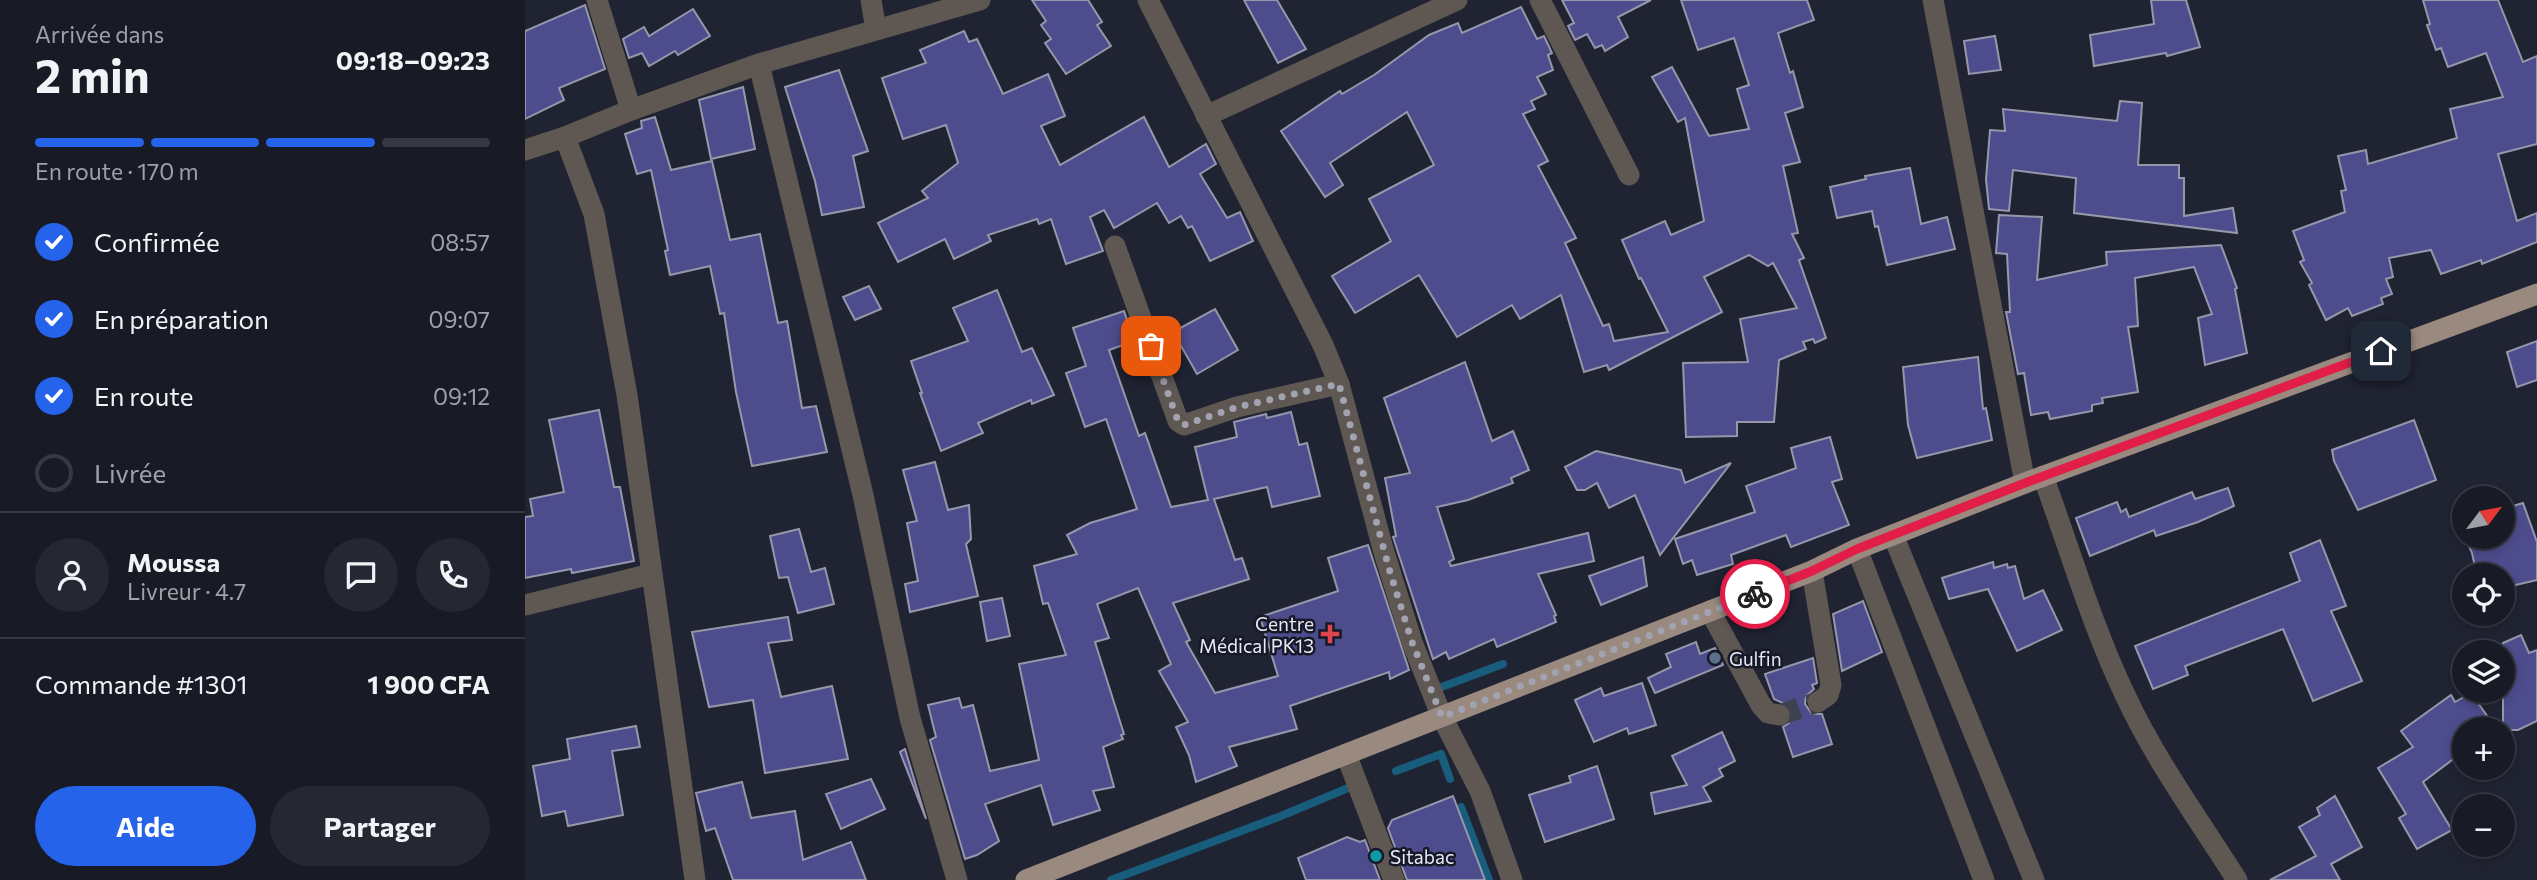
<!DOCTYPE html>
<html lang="fr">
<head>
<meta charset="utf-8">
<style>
	body { margin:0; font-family:Commissioner,sans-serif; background:#252732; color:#f1f3f6; height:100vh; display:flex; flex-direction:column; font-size:26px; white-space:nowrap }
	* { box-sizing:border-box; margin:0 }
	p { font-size:23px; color:#9fa1a7 }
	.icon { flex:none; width:38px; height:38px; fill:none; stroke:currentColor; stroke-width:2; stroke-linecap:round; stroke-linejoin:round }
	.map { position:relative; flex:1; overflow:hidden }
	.side { display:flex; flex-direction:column; background:#181a26; width:525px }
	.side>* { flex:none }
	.needle { width:46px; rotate:58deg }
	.tools { position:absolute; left:1927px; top:486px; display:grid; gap:14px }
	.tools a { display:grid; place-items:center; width:63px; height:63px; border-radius:50%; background:#181a26; box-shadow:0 4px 10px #0003,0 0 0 2px #363843; font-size:35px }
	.pin { position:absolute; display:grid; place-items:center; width:60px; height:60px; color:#fff; margin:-30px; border-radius:14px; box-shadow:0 4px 10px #0006 }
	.courier { position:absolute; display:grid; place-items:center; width:70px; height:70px; margin:-35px; border:5px solid #e11d48; border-radius:50%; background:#fff; color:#222; box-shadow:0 2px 9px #0007 }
	.summary em { font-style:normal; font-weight:700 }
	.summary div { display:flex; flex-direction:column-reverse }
	.summary { display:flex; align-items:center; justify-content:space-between; height:119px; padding:0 35px }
	h1 { font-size:46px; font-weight:700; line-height:52px }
	.bar { display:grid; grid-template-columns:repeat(4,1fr); gap:10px 7px; align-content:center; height:84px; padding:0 35px }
	.bar i { height:9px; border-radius:5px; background:#363843 }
	.bar .on { background:#2563eb }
	.bar p { grid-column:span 4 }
	.line { display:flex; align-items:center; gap:18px; padding:0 35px; border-top:2px solid #363843 }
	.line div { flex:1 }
	.round { display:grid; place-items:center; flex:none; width:74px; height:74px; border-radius:37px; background:#252732 }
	ol { padding:0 35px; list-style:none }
	li { display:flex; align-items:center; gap:21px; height:77px }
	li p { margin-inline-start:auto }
	li .icon { padding:7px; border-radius:50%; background:#2563eb; color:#fff; stroke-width:4 }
	li:last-child { color:#9fa1a7 }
	li i { width:38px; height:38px; border:4px solid #363843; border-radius:50% }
	.cta { display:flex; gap:14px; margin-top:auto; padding:14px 35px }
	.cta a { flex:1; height:80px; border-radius:42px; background:#2563eb; color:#fff; font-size:28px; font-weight:700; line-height:80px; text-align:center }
	.cta a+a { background:#252732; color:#f1f3f6 }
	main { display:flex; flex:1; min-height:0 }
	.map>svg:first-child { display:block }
</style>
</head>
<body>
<main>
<section class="side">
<div class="summary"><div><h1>2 min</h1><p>Arrivée dans</p></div><em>09:18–09:23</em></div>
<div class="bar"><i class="on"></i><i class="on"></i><i class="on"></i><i></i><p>En route · 170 m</p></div>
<ol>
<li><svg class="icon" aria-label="check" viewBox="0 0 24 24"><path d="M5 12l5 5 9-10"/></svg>Confirmée<p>08:57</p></li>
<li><svg class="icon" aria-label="check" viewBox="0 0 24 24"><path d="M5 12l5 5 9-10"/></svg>En préparation<p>09:07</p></li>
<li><svg class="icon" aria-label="check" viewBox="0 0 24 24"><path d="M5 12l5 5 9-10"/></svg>En route<p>09:12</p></li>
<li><i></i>Livrée</li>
</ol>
<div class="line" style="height:126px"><a class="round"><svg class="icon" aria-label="person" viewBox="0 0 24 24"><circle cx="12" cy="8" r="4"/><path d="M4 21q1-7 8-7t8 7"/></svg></a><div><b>Moussa</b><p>Livreur · 4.7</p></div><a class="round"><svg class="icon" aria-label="chat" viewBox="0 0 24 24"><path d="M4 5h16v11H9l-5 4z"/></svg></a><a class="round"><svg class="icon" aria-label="phone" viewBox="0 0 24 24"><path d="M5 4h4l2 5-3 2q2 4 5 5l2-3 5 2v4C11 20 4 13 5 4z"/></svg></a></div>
<div class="line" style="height:91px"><div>Commande #1301</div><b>1 900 CFA</b></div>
<div class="cta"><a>Aide</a><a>Partager</a></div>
</section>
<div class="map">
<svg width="2012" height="880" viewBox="0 0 2012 880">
	<rect width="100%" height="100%" fill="#202332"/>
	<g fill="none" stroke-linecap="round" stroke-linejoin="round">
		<!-- stream -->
		<g stroke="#195d7c" stroke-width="8">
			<path d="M914 688 978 664"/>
			<path d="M871 771 916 754 925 779"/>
			<path d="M936 807 964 880"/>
			<path d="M586 880 756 816 828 786"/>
		</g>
	</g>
	<!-- building -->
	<g fill="#4d4c8c" stroke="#9697ab" stroke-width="2">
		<path d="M507 0H563L577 22 572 25 586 46 541 74 520 43 526 39 516 25 521 21Z"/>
		<path d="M719 0H752L781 49 753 63Z"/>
		<path d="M1037 0H1126L1093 17 1103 37 1080 51 1077 45 1070 48 1062 34 1050 40 1043 26 1049 23Z"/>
		<path d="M1156 0H1282L1289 20 1253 33 1265 73 1268 71 1278 107 1260 113 1275 162 1258 166 1273 233 1267 234 1279 258 1274 260 1301 338 1290 343 1288 339 1278 342 1281 349 1254 360 1249 422H1212V436L1161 437 1158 363 1223 362 1215 319 1272 308 1248 263 1243 266 1224 255 1179 277 1197 312 1084 370 1082 365 1059 372 1036 295 995 319 987 305 932 337 894 275 830 313 807 276 866 241 844 199 909 165 882 112 805 163 818 185 800 197 756 131 815 91 817 94 849 75 904 35 933 23 937 33 996 7 1012 39 1019 36 1027 53 1023 55 1028 70 1012 77 1021 94 1006 101 1010 109 998 114 1023 161 1013 166 1051 238 1040 243 1078 326 1084 324 1089 341 1143 332 1116 278 1114 279 1097 240 1140 221 1146 235 1179 221 1160 118 1153 122 1127 77 1147 67 1184 136 1224 129 1212 89 1224 85 1209 38 1173 50Z"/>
		<path d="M1626 0H1661L1675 47 1642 56 1641 53 1569 66 1565 35 1629 24Z"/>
		<path d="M1898 0H1973L1998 62 2012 56V144L1973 154 1992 221 2012 213V242L1957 264 1956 260 1916 274 1906 250 1864 258 1868 277 1861 279 1867 294 1856 298 1858 304 1827 316 1823 308 1801 320 1784 285 1787 283 1775 262 1779 260 1768 231 1820 212 1816 191 1821 190 1813 156 1841 150 1843 164 1932 138 1925 109 1978 97 1961 53 1923 67 1916 48 1911 50 1902 25 1905 24Z"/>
		<path d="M60 5 80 69 34 88 39 100 0 119V31Z"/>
		<path d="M168 9 185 36 153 55 150 51 124 66 117 53 104 58 98 39 119 27 124 36Z"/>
		<path d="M439 31 444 42 452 39 478 94 523 74 540 116 516 126 535 165 619 117 644 167 681 144 691 164 675 174 702 218 715 212 728 241 685 261 667 226 663 228 656 216 644 223 632 203 589 228 579 210 565 217 578 251 541 264 526 219 514 224 512 219 463 235 466 241 429 259 420 239 373 262 353 223 403 198 397 191 433 163 421 125 378 139 357 78 401 63 395 50Z"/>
		<path d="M1470 36 1476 70 1444 74 1439 41Z"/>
		<path d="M314 70 343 151 328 156 339 207 297 215 290 181 260 87Z"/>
		<path d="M218 87 230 149 186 159 174 100Z"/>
		<path d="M1595 101 1617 103 1613 165H1654V178H1659V216L1708 208 1712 233 1549 213 1551 178 1488 170 1484 211 1464 209 1461 179 1465 130 1480 131 1478 109 1592 121Z"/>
		<path d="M130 117 146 170 187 161 205 240 235 234 253 323 262 321 277 408 291 406 302 452 227 466 211 392 199 313 195 314 185 266 145 275 140 251 143 250 126 170 112 174 100 134 117 128 116 121Z"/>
		<path d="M1385 168 1396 224 1422 217 1430 249 1362 265 1353 226 1350 227 1347 211 1312 218 1305 187 1341 179 1340 176Z"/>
		<path d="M1474 215 1517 217 1512 280 1582 265 1581 252 1696 245 1712 288 1710 289 1722 353 1680 365 1673 318 1687 314 1669 267 1610 278 1613 326 1603 327 1613 392 1577 398 1578 403 1567 405V411L1525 419 1523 412 1506 415 1499 373 1493 374 1481 312H1485L1482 254 1471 253Z"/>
		<path d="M344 286 356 309 330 320 318 297Z"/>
		<path d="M472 290 497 352 507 348 529 395 507 404 506 400 453 423 458 433 416 451 395 393H397L386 361 443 341 428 308Z"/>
		<path d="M690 309 713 350 672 374 648 332Z"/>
		<path d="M599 311 609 341 584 350 614 436 620 433 646 507 683 500 670 447 712 437 709 422 741 414 742 418 766 412 774 445 782 443 795 496 747 507 742 487 689 499 710 560 717 558 724 579 648 603 665 640 661 642 690 693 753 676 735 617 813 591 803 558 843 545 884 670 865 679 864 672 765 706 772 729 704 747 712 766 671 782 664 755 651 727 663 722 634 671 646 664 613 588 572 604 584 638 570 642 599 734 596 735 598 739 578 747 589 787 568 791 575 810 528 825 516 785 460 804 474 841 452 855 440 859 405 740 411 737 403 705 434 698 437 708 448 705 465 771 514 760 494 664 541 655 523 603 518 604 509 566 552 554 542 535 565 523 612 509 581 419 560 427 541 373 561 366 548 328Z"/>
		<path d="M2012 341V380L1992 387 1982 352Z"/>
		<path d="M1453 357 1458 409 1461 408 1467 440 1392 458 1383 425 1378 367Z"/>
		<path d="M940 362 967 441 988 431 1004 470 986 478 988 483 943 500 912 507 929 559 924 562 926 566 1063 533 1069 561 1013 574 1031 615 1029 616 1031 622 972 647 969 639 924 659 921 652 908 659 868 537 871 536 860 478 885 473 859 398Z"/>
		<path d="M74 410 89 487H95L109 561 47 573 46 569 0 578V517L8 516 5 499 39 492 24 420Z"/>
		<path d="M1889 420 1911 480 1833 510 1809 461 1807 450Z"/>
		<path d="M1305 437 1317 479 1307 482 1324 525 1266 547 1261 535 1206 555 1208 564 1172 575 1167 560 1158 564 1150 539 1230 512 1221 486 1271 468 1266 448Z"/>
		<path d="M1071 451 1156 470 1160 483 1206 463 1135 555 1110 495 1084 508 1072 483 1060 490H1052L1040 467Z"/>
		<path d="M410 462 423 510 444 505 446 539 441 544 453 596 385 612 380 584 393 581 382 523 392 521 378 470Z"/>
		<path d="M1703 488 1709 506 1673 522 1631 536 1629 530 1565 556 1551 518 1592 502 1596 512 1601 509 1604 517 1667 492 1670 499Z"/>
		<path d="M1998 503 2012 542V580L1978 588V576H1952L1947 553 1940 537H1978V509Z"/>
		<path d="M274 529 286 572 300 568 309 604 273 613 263 577 254 578 245 536Z"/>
		<path d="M1795 540 1821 606 1806 611 1837 681 1788 701 1758 629 1660 666 1663 675 1628 689 1610 646 1775 581 1765 553Z"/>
		<path d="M1118 557 1122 586 1076 605 1064 576Z"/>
		<path d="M1468 562 1469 568 1482 564 1483 568 1490 566 1499 599 1518 590 1537 630 1492 651 1463 589 1424 599 1417 578Z"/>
		<path d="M477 598 485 636 462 641 455 602Z"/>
		<path d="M1338 601 1357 652 1317 671 1308 614Z"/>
		<path d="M263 617 267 640 243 643 256 697 307 686 323 759 240 773 228 700 184 707 167 632Z"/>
		<path d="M1996 635 2004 653 2012 650V721L1993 730H1978V643Z"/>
		<path d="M1171 642 1175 654 1190 648 1198 665 1130 693 1123 678 1146 667 1141 654Z"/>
		<path d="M1288 658 1292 683 1287 685 1289 689 1281 696 1280 704 1287 714H1297L1307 744 1268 757 1258 727 1264 723 1267 711 1262 705 1249 699 1240 674Z"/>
		<path d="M1117 683 1131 725 1104 734 1102 728 1069 742 1050 700 1076 688 1079 696Z"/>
		<path d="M1946 693 1972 730H1939V751L1898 782 1927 830 1892 849 1874 818 1881 814 1853 768 1888 747 1876 731 1926 695 1930 702Z"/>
		<path d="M111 726 115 747 87 751 98 815 43 826 40 811 17 816 8 766 45 759 42 739Z"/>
		<path d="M1197 732 1210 761 1194 769 1198 776 1178 787 1186 801 1130 814 1126 793 1162 785 1147 756Z"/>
		<path d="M380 749 401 819 375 752Z"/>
		<path d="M1072 766 1089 819 1020 842 1004 795 1046 782 1044 776Z"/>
		<path d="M346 779 360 809 316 829 301 794Z"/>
		<path d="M217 782 226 818 270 811 278 860 326 842 341 880H208L190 828 181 831 171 793Z"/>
		<path d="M928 796 960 880H882L863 828 867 820Z"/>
		<path d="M1810 796 1837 847 1806 864 1815 880H1745L1791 856 1774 827 1795 815 1792 808Z"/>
		<path d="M822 837 835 842 840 840 855 880H781L773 858Z"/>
	</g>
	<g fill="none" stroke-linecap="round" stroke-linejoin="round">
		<!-- minor-tunnel -->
		<path stroke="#3e414f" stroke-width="21" stroke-dasharray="21 10" stroke-linecap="butt" d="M1254 715 1293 702"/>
		<!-- minor -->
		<g stroke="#5f5752" stroke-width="21">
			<path d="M72 0 106 110 234 64 455 0"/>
			<path d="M346 0 351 30"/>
			<path d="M623 0 798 345 814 384 858 549 887 642 917 717 955 791 987 880"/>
			<path d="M1015 0 1104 175"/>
			<path d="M1408 0 1500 483"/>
			<path d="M234 64 338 495 385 718 432 880"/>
			<path d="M681 116 932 0"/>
			<path d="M40 137 69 214 102 395 170 880"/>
			<path d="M0 150 40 137 106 110"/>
			<path d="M590 246 653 421 659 425 712 407 814 384"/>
			<path d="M1518 476C1545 550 1567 626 1601 697 1631 761 1674 820 1712 880"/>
			<path d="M1368 535 1509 880"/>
			<path d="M1332 549 1459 880"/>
			<path d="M1287 571 1306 685 1303 695 1293 702"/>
			<path d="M0 605 126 574"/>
			<path d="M1185 611 1236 705 1243 713 1254 715"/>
			<path d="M821 754 869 880"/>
		</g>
		<!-- major -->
		<path stroke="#9a897f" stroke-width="21" d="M501 880 1287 571 1332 549 1500 483 2012 294"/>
	</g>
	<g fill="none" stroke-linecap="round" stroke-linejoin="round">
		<!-- done -->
		<path stroke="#a1a4b0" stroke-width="7" stroke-dasharray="0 12.6" d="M626 346 653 421 659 425 712 407 814 384 865 572 887 642 917 717 1230 594"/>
		<!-- route -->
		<path stroke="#e11d48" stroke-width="9" d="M1230 594 1287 571 1332 549 1500 483 1856 351"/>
	</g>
	<!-- markers -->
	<path fill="#e0444e" stroke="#171928" stroke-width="2.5" d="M801.5 623.5h7v7h7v7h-7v7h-7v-7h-7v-7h7z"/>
	<circle fill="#5c6f8a" stroke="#171928" stroke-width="2.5" cx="1190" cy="658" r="7"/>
	<circle fill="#0f9aa8" stroke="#171928" stroke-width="2.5" cx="851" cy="856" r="7"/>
	<g text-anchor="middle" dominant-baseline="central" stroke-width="5" stroke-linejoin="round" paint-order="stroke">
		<!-- poi labels -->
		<g font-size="19" fill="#e7e9f4" stroke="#171928" text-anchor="start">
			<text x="789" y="623" text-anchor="end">Centre<tspan x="789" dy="22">Médical PK13</tspan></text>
			<text x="1204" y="658">Gulfin</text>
			<text x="865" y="856">Sitabac</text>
		</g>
	</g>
</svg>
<div class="tools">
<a><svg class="needle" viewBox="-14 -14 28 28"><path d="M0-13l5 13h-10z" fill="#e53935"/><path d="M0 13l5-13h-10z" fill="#9fa1a7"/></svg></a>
<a><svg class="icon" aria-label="locate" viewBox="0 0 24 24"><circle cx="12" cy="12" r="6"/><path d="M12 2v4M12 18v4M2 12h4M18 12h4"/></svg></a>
<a><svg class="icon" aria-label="layers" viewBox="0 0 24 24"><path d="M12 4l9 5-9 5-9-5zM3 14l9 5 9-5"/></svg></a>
<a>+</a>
<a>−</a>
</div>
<div class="pin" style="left:626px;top:346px;background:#ea580c"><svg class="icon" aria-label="bag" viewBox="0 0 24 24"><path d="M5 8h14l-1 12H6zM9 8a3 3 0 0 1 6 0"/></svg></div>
<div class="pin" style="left:1856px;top:351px;background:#1f2937"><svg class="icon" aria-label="home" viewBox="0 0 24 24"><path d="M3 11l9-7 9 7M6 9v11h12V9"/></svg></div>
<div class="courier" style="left:1230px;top:594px"><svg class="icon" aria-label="bike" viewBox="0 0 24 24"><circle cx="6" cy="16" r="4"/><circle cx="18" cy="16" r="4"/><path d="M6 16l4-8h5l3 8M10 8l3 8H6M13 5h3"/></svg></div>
</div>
</main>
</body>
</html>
